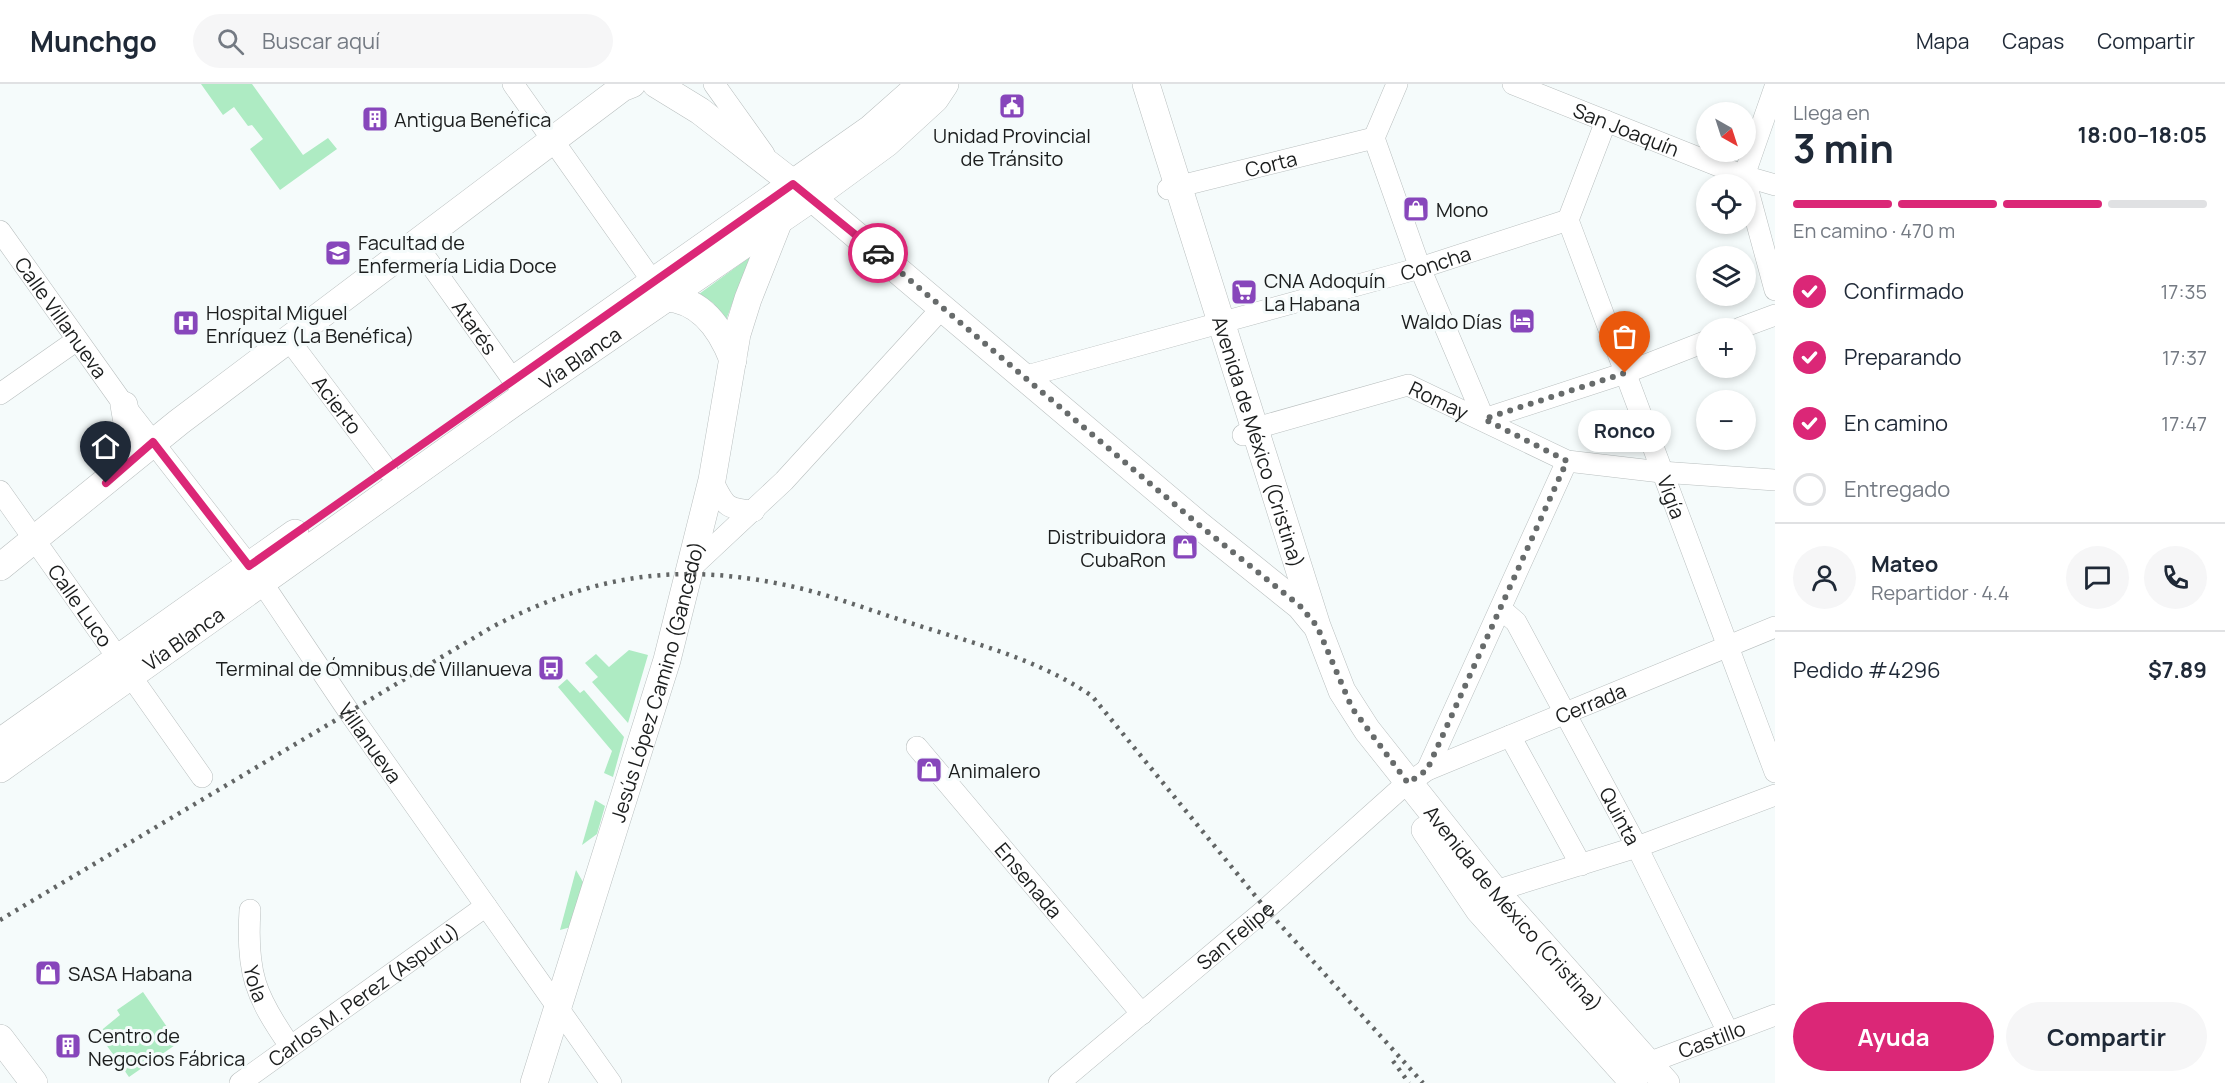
<!DOCTYPE html>
<html lang="es">
<head>
<meta charset="utf-8">
<style>
	body { margin:0; font-family:Manrope,sans-serif; background:#f6f6f7; color:#1f2937; height:100vh; display:flex; flex-direction:column; font-size:22px; white-space:nowrap }
	* { box-sizing:border-box; margin:0 }
	p { font-size:20px; color:#747a83 }
	.icon { flex:none; width:33px; height:33px; fill:none; stroke:currentColor; stroke-width:2; stroke-linecap:round; stroke-linejoin:round }
	.map { position:relative; flex:1; overflow:hidden }
	.details { display:flex; flex-direction:column; background:#fff; width:450px }
	.details>* { flex:none }
	.needle { width:39px; rotate:141deg }
	.controls { position:absolute; left:1696px; top:18px; display:grid; gap:12px }
	.controls a { display:grid; place-items:center; width:60px; height:60px; border-radius:50%; background:#fff; box-shadow:0 3px 9px #0003; font-size:30px }
	.pin { position:absolute; display:grid; place-items:center; width:51px; height:51px; color:#fff; margin:-62px -26px; border-radius:50% 50% 50% 0; rotate:-45deg; box-shadow:0 0 6px #0007 }
	.pin .icon { rotate:45deg }
	.courier { position:absolute; display:grid; place-items:center; width:60px; height:60px; margin:-30px; border:4px solid #db2777; border-radius:50%; background:#fff; color:#222; box-shadow:0 2px 8px #0007 }
	.bubble { position:absolute; height:42px; border-radius:21px; background:#fff; box-shadow:0 3px 9px #0003; font-size:20px; font-weight:700; line-height:42px; text-align:center }
	.overview em { font-style:normal; font-weight:700 }
	.overview div { display:flex; flex-direction:column-reverse }
	.overview { display:flex; align-items:center; justify-content:space-between; height:102px; padding:0 18px }
	h1 { font-size:39px; font-weight:700; line-height:45px }
	.bar { display:grid; grid-template-columns:repeat(4,1fr); gap:9px 6px; align-content:center; height:72px; padding:0 18px }
	.bar i { height:8px; border-radius:4px; background:#e0e1e3 }
	.bar .selected { background:#db2777 }
	.bar p { grid-column:span 4 }
	.line { display:flex; align-items:center; gap:15px; padding:0 18px; border-top:2px solid #e0e1e3 }
	.line div { flex:1 }
	.round { display:grid; place-items:center; flex:none; width:63px; height:63px; border-radius:32px; background:#f6f6f7 }
	ol { padding:0 18px; list-style:none }
	li { display:flex; align-items:center; gap:18px; height:66px }
	li p { margin-inline-start:auto }
	li .icon { padding:6px; border-radius:50%; background:#db2777; color:#fff; stroke-width:4 }
	li:last-child { color:#747a83 }
	li i { width:33px; height:33px; border:3px solid #e0e1e3; border-radius:50% }
	.button { display:flex; gap:12px; margin-top:auto; padding:12px 18px }
	.button a { flex:1; height:69px; border-radius:36px; background:#db2777; color:#fff; font-size:24px; font-weight:700; line-height:69px; text-align:center }
	.button a+a { background:#f6f6f7; color:#1f2937 }
	header { display:flex; align-items:center; gap:36px; box-sizing:border-box; height:84px; padding:0 30px; background:#fff; border-bottom:2px solid #e0e1e3 }
	header strong { font-size:28px }
	nav { display:flex; gap:33px; margin-inline-start:auto; font-size:21px }
	.search { width:420px; height:54px; background:#f6f6f7; display:flex; align-items:center; gap:15px; box-sizing:border-box; padding:0 21px; border-radius:33px; color:#747a83; font-size:22px }
	main { display:flex; flex:1; min-height:0 }
	.map>svg:first-child { display:block }
</style>
</head>
<body>
<header>
<strong>Munchgo</strong>
<div class="search"><svg class="icon" aria-label="search" viewBox="0 0 24 24"><circle cx="10" cy="10" r="6"/><path d="M15 15l6 6"/></svg>Buscar aquí</div>
<nav><a>Mapa</a><a>Capas</a><a>Compartir</a></nav>
</header>
<main>
<div class="map">
<svg width="1775" height="999" viewBox="0 0 1775 999">
	<rect width="100%" height="100%" fill="#f5fbfb"/>
	<!-- green -->
	<g fill="#aeebc3">
		<path d="M201 0H252L303 71 328 54 337 65 280 106 250 65 263 55 252 41 248 42 234 23 223 31Z"/>
		<path d="M750 173 726 236 713 219 699 210Z"/>
		<path d="M629 566 648 571 628 639 592 598 598 593 585 579 596 570 609 583Z"/>
		<path d="M567 595 580 609 584 606 624 653 613 693 604 689 612 667 558 603Z"/>
		<path d="M595 716 605 722 597 750 582 761Z"/>
		<path d="M576 786 583 798 571 843 560 846Z"/>
		<path d="M143 908 178 959 129 993 98 949 120 931 117 926Z"/>
	</g>
	<g fill="none" stroke-linecap="round" stroke-linejoin="round">
		<defs>
			<g id="minor">
				<path d="M513 0 653 198"/>
				<path d="M714 0 764 70"/>
				<path id="s1" d="M1513 0 1744 92 1775 101"/>
				<path d="M1775 3 1744 92 1775 206"/>
				<path id="s2" d="M1606 37 1568 136 1775 688"/>
				<path d="M1374 54 1420 184 1484 335 1625 289 1707 257"/>
				<path d="M1374 54 1397 0"/>
				<path id="s3" d="M1168 105 1374 54"/>
				<path id="s4" d="M0 147 124 321 261 497 349 628 611 999"/>
				<path id="s5" d="M416 160 513 296"/>
				<path d="M1740 244 1775 231"/>
				<path id="s6" d="M289 256 387 386"/>
				<path id="s7" d="M1023 293 1420 184 1568 136"/>
				<path d="M0 310 77 256"/>
				<path id="s8" d="M1243 351 1256 344 1408 301 1567 377 1661 388 1775 396"/>
				<path d="M712 396C725 421 724 425 754 427"/>
				<path id="s9" d="M0 407 202 693"/>
				<path d="M692 483 784 397 942 224"/>
				<path id="s10" d="M1501 525 1516 538 1637 763 1728 948"/>
				<path d="M1510 652 1581 781"/>
				<path id="s11" d="M917 663 1142 930"/>
				<path d="M1427 686 1567 377"/>
				<path d="M1485 814 1495 807 1637 763 1775 711"/>
				<path id="s12" d="M250 826C246 888 255 912 290 962"/>
				<path id="s13" d="M1648 979 1775 931"/>
				<path id="s14" d="M240 999 486 822"/>
				<path id="s15" d="M1059 999 1266 825 1399 706 1427 686 1775 543"/>
			</g>
			<g id="major">
				<path d="M656 0 700 27 812 114 1199 441 1300 522 1314 539"/>
				<path id="s16" d="M1146 0 1317 542 1342 607 1367 646 1495 807 1666 999"/>
				<path d="M665 214C701 215 721 245 733 276"/>
				<path d="M516 294 870 45 921 0"/>
				<path d="M119 385 131 362 124 321"/>
				<path d="M0 483 179 338 622 4 632 0"/>
				<path d="M0 658 295 449"/>
				<path id="s17" d="M0 685 515 318 812 114 887 59 935 15 945 0"/>
				<path d="M1425 746 1479 826 1634 999"/>
				<path d="M0 954 34 999"/>
				<path id="s18" d="M534 999 667 576 712 396 737 250 748 215 780 134"/>
			</g>
		</defs>
		<!-- minor casing -->
		<use href="#minor" stroke="#b9bfbf" stroke-width="22"/>
		<!-- major casing -->
		<use href="#major" stroke="#b9bfbf" stroke-width="28"/>
		<!-- minor -->
		<use href="#minor" stroke="#fff" stroke-width="21"/>
		<!-- major -->
		<use href="#major" stroke="#fff" stroke-width="27"/>
		<!-- rail -->
		<g stroke="#626565" stroke-width="4.5" stroke-dasharray="3 6" stroke-linecap="butt">
			<path d="M0 836 492 543C597 489 683 477 799 504 840 514 880 530 920 542 980 561 1039 576 1092 612L1266 825 1423 999"/>
			<path d="M1393 977 1409 999"/>
		</g>
	</g>
	<g fill="none" stroke-linecap="round" stroke-linejoin="round">
		<!-- done -->
		<path stroke="#676b6b" stroke-width="6" stroke-dasharray="0 10.8" d="M878 169 1199 441 1300 522 1317 542 1352 624 1408 699 1427 686 1567 377 1484 335 1625 289"/>
		<!-- route -->
		<path stroke="#db2777" stroke-width="8" d="M106 399 153 358 249 482 793 100 878 169"/>
	</g>
	<!-- icons -->
	<defs>
		<symbol id="civic-square" viewBox="-11 -11 22 22"><rect x="-9" y="-9" width="18" height="18" rx="4" fill="#8746bb" stroke="#f5fbfb"/><path d="M-.6-6.5H3V-4.5H.6V-3L4-1V1h2V6H-6V1h2V-1L-.6-3ZM-1.2 2.5V6h2.4V2.5Z" fill="#fff"/></symbol>
		<symbol id="building-square" viewBox="-11 -11 22 22"><rect x="-9" y="-9" width="18" height="18" rx="4" fill="#8746bb" stroke="#f5fbfb"/><path d="M-4-6H4V6H1V3H-1V6H-4ZM-2.5-4.3h1.7v1.8h-1.7ZM.8-4.3h1.7v1.8H.8ZM-2.5-1h1.7V.8h-1.7ZM.8-1h1.7V.8H.8Z" fill="#fff"/></symbol>
		<symbol id="shop-square" viewBox="-11 -11 22 22"><rect x="-9" y="-9" width="18" height="18" rx="4" fill="#8746bb" stroke="#f5fbfb"/><path d="M-5-2.5h2.3a2.7 3.5 0 0 1 5.4 0H5L5.5 6h-11ZM-1.5-2.5h3a1.5 2.3 0 0 0-3 0Z" fill="#fff"/></symbol>
		<symbol id="university-square" viewBox="-11 -11 22 22"><rect x="-9" y="-9" width="18" height="18" rx="4" fill="#8746bb" stroke="#f5fbfb"/><path d="M0-5L7-2L0 1L-7-2ZM-4 1L0 2.5L4 1V4Q0 6-4 4Z" fill="#fff"/></symbol>
		<symbol id="supermarket-square" viewBox="-11 -11 22 22"><rect x="-9" y="-9" width="18" height="18" rx="4" fill="#8746bb" stroke="#f5fbfb"/><path d="M-6-5.5h2.5l.6 2H6L4.5 2H-2.5L-4.4-4H-6ZM-1.5 3.2a1.3 1.3 0 1 0 .1 0ZM3 3.2a1.3 1.3 0 1 0 .1 0Z" fill="#fff"/></symbol>
		<symbol id="hotel-square" viewBox="-11 -11 22 22"><rect x="-9" y="-9" width="18" height="18" rx="4" fill="#8746bb" stroke="#f5fbfb"/><path d="M-6-4.5h1.5V1H6V5H4.5V3h-9V5H-6ZM-4 0a1.8 1.8 0 1 1 3.6 0ZM.5 0V-2.5h3Q6-2.5 6 0Z" fill="#fff"/></symbol>
		<symbol id="hospital-square" viewBox="-11 -11 22 22"><rect x="-9" y="-9" width="18" height="18" rx="4" fill="#8746bb" stroke="#f5fbfb"/><path d="M-5-5h3v3.5h4V-5h3V5h-3V1.5h-4V5h-3Z" fill="#fff"/></symbol>
		<symbol id="bus-square" viewBox="-11 -11 22 22"><rect x="-9" y="-9" width="18" height="18" rx="4" fill="#8746bb" stroke="#f5fbfb"/><path d="M-5-6H5V4H4V6H2V4H-2V6H-4V4H-5ZM-3.5-4V0h7V-4ZM-3.5 1.2v1.5H-2V1.2ZM2 1.2v1.5H3.5V1.2Z" fill="#fff"/></symbol>
	</defs>
	<g fill-rule="evenodd">
		<use href="#civic-square" x="997" y="7" width="30" height="30"/>
		<use href="#building-square" x="360" y="20" width="30" height="30"/>
		<use href="#shop-square" x="1401" y="110" width="30" height="30"/>
		<use href="#university-square" x="323" y="154" width="30" height="30"/>
		<use href="#supermarket-square" x="1229" y="193" width="30" height="30"/>
		<use href="#hotel-square" x="1507" y="222" width="30" height="30"/>
		<use href="#hospital-square" x="171" y="224" width="30" height="30"/>
		<use href="#shop-square" x="1170" y="448" width="30" height="30"/>
		<use href="#bus-square" x="536" y="569" width="30" height="30"/>
		<use href="#shop-square" x="914" y="671" width="30" height="30"/>
		<use href="#shop-square" x="33" y="874" width="30" height="30"/>
		<use href="#building-square" x="53" y="947" width="30" height="30"/>
	</g>
	<g text-anchor="middle" dominant-baseline="central" stroke-width="6" stroke-linejoin="round" paint-order="stroke">
		<!-- poi labels -->
		<g font-size="20" fill="#1b1d1d" stroke="#f5fbfb" text-anchor="start">
			<text x="394" y="35">Antigua Benéfica</text>
			<text x="1012" y="51" text-anchor="middle">Unidad Provincial<tspan x="1012" dy="23">de Tránsito</tspan></text>
			<text x="1436" y="125">Mono</text>
			<text x="358" y="158">Facultad de<tspan x="358" dy="23">Enfermería Lidia Doce</tspan></text>
			<text x="1264" y="196">CNA Adoquín<tspan x="1264" dy="23">La Habana</tspan></text>
			<text x="206" y="228">Hospital Miguel<tspan x="206" dy="23">Enríquez (La Benéfica)</tspan></text>
			<text x="1502" y="237" text-anchor="end">Waldo Días</text>
			<text x="1166" y="452" text-anchor="end">Distribuidora<tspan x="1166" dy="23">CubaRon</tspan></text>
			<text x="532" y="584" text-anchor="end">Terminal de Ómnibus de Villanueva</text>
			<text x="948" y="686">Animalero</text>
			<text x="68" y="889">SASA Habana</text>
			<text x="88" y="951">Centro de<tspan x="88" dy="23">Negocios Fábrica</tspan></text>
		</g>
		<!-- street labels -->
		<g font-size="20" fill="#1b1d1d" stroke="#f5fbfb">
			<text stroke="none"><textPath href="#s1" startOffset="122">San Joaquín</textPath></text>
			<text stroke="none"><textPath href="#s3" startOffset="106">Corta</textPath></text>
			<text stroke="none"><textPath href="#s7" startOffset="428">Concha</textPath></text>
			<text stroke="none"><textPath href="#s4" startOffset="106">Calle Villanueva</textPath></text>
			<text stroke="none"><textPath href="#s5" startOffset="102">Atarés</textPath></text>
			<text stroke="none"><textPath href="#s17" startOffset="711">Vía Blanca</textPath></text>
			<text stroke="none"><textPath href="#s8" startOffset="207">Romay</textPath></text>
			<text stroke="none"><textPath href="#s6" startOffset="81">Acierto</textPath></text>
			<text stroke="none"><textPath href="#s16" startOffset="375">Avenida de México (Cristina)</textPath></text>
			<text stroke="none"><textPath href="#s2" startOffset="402">Vigía</textPath></text>
			<text stroke="none"><textPath href="#s9" startOffset="140">Calle Luco</textPath></text>
			<text stroke="none"><textPath href="#s17" startOffset="225">Vía Blanca</textPath></text>
			<text stroke="none"><textPath href="#s18" startOffset="420">Jesús López Camino (Gancedo)</textPath></text>
			<text stroke="none"><textPath href="#s15" startOffset="660">Cerrada</textPath></text>
			<text stroke="none"><textPath href="#s4" startOffset="632">Villanueva</textPath></text>
			<text stroke="none"><textPath href="#s10" startOffset="240">Quinta</textPath></text>
			<text stroke="none"><textPath href="#s11" startOffset="174">Ensenada</textPath></text>
			<text stroke="none"><textPath href="#s16" startOffset="915">Avenida de México (Cristina)</textPath></text>
			<text stroke="none"><textPath href="#s15" startOffset="230">San Felipe</textPath></text>
			<text stroke="none"><textPath href="#s12" startOffset="74">Yola</textPath></text>
			<text stroke="none"><textPath href="#s14" startOffset="152">Carlos M. Perez (Aspuru)</textPath></text>
			<text stroke="none"><textPath href="#s13" startOffset="68">Castillo</textPath></text>
		</g>
	</g>
</svg>
<div class="controls">
<a><svg class="needle" viewBox="-14 -14 28 28"><path d="M0-13l5 13h-10z" fill="#e53935"/><path d="M0 13l5-13h-10z" fill="#747a83"/></svg></a>
<a><svg class="icon" aria-label="locate" viewBox="0 0 24 24"><circle cx="12" cy="12" r="6"/><path d="M12 2v4M12 18v4M2 12h4M18 12h4"/></svg></a>
<a><svg class="icon" aria-label="layers" viewBox="0 0 24 24"><path d="M12 4l9 5-9 5-9-5zM3 14l9 5 9-5"/></svg></a>
<a>+</a>
<a>−</a>
</div>
<div class="pin" style="left:1625px;top:289px;background:#ea580c"><svg class="icon" aria-label="bag" viewBox="0 0 24 24"><path d="M5 8h14l-1 12H6zM9 8a3 3 0 0 1 6 0"/></svg></div>
<div class="pin" style="left:106px;top:399px;background:#1f2937"><svg class="icon" aria-label="home" viewBox="0 0 24 24"><path d="M3 11l9-7 9 7M6 9v11h12V9"/></svg></div>
<div class="courier" style="left:878px;top:169px"><svg class="icon" aria-label="car" viewBox="0 0 24 24"><path d="M5 17H2v-5l4-1 3-4h7l3 4 3 1v5h-3M9 17h6M6 11h13"/><circle cx="7" cy="17" r="2"/><circle cx="17" cy="17" r="2"/></svg></div>
<div class="bubble" style="left:1578px;top:326px;width:93px">Ronco</div>
</div>
<section class="details">
<div class="overview"><div><h1>3 min</h1><p>Llega en</p></div><em>18:00–18:05</em></div>
<div class="bar"><i class="selected"></i><i class="selected"></i><i class="selected"></i><i></i><p>En camino · 470 m</p></div>
<ol>
<li><svg class="icon" aria-label="check" viewBox="0 0 24 24"><path d="M5 12l5 5 9-10"/></svg>Confirmado<p>17:35</p></li>
<li><svg class="icon" aria-label="check" viewBox="0 0 24 24"><path d="M5 12l5 5 9-10"/></svg>Preparando<p>17:37</p></li>
<li><svg class="icon" aria-label="check" viewBox="0 0 24 24"><path d="M5 12l5 5 9-10"/></svg>En camino<p>17:47</p></li>
<li><i></i>Entregado</li>
</ol>
<div class="line" style="height:108px"><a class="round"><svg class="icon" aria-label="person" viewBox="0 0 24 24"><circle cx="12" cy="8" r="4"/><path d="M4 21q1-7 8-7t8 7"/></svg></a><div><b>Mateo</b><p>Repartidor · 4.4</p></div><a class="round"><svg class="icon" aria-label="chat" viewBox="0 0 24 24"><path d="M4 5h16v11H9l-5 4z"/></svg></a><a class="round"><svg class="icon" aria-label="phone" viewBox="0 0 24 24"><path d="M5 4h4l2 5-3 2q2 4 5 5l2-3 5 2v4C11 20 4 13 5 4z"/></svg></a></div>
<div class="line" style="height:78px"><div>Pedido #4296</div><b>$7.89</b></div>
<div class="button"><a>Ayuda</a><a>Compartir</a></div>
</section>
</main>
</body>
</html>
